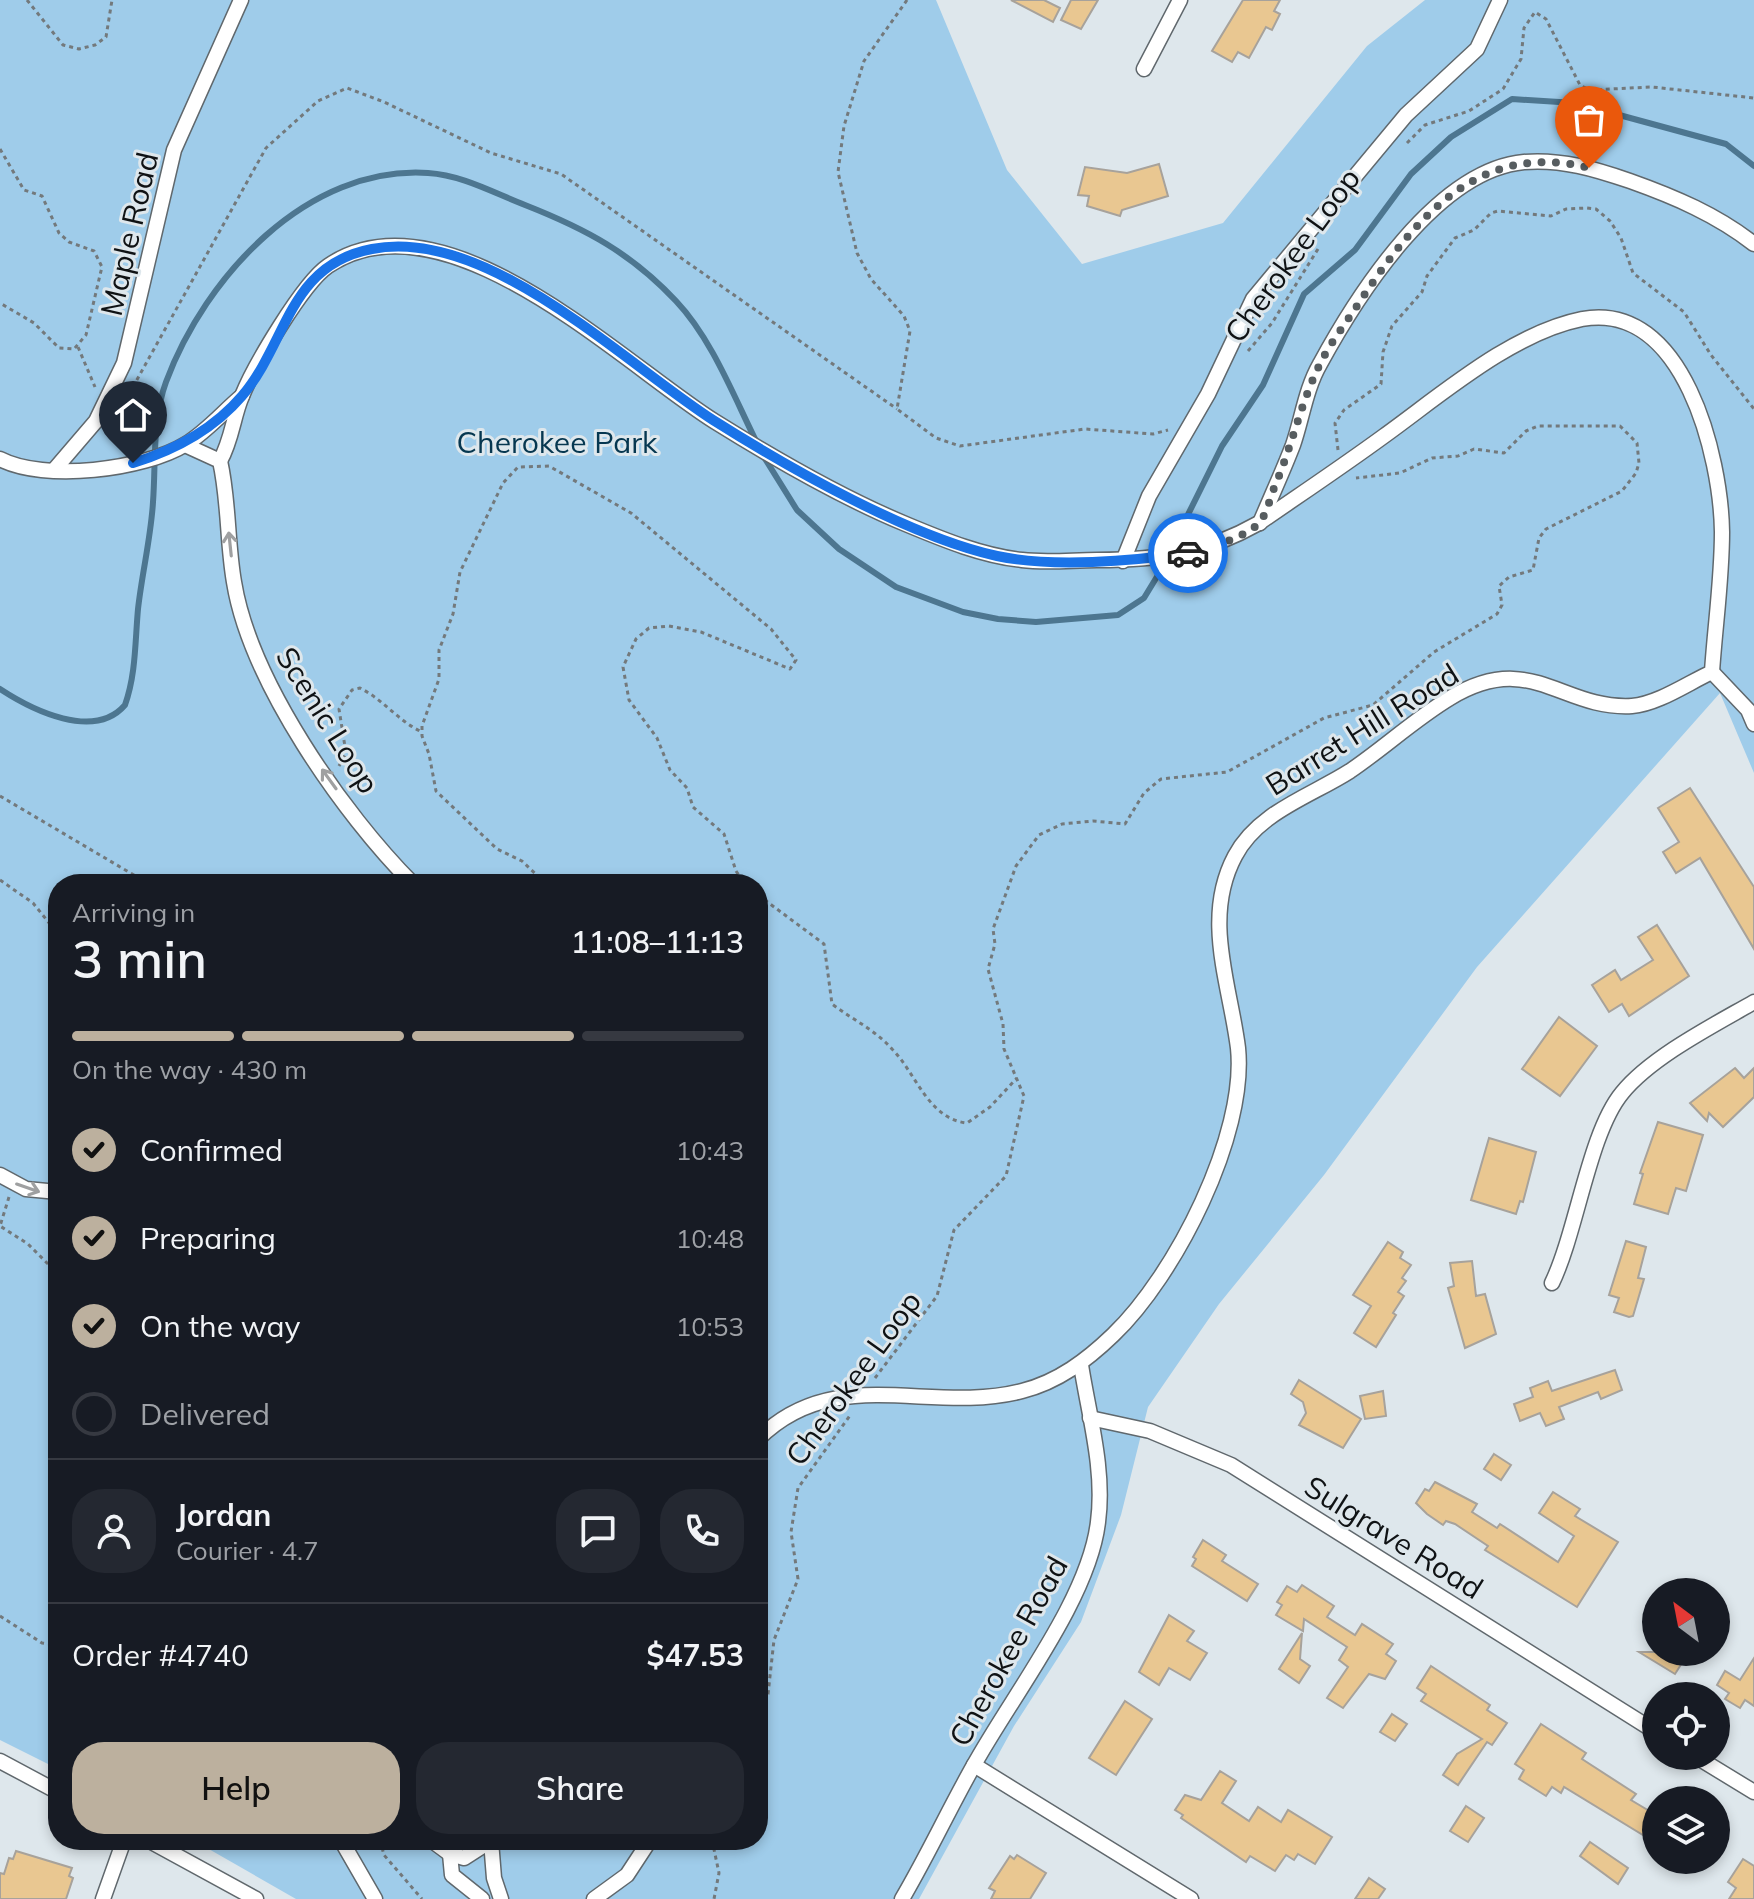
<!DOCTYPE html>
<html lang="en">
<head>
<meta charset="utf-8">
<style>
	body { margin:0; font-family:Mulish,sans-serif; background:#242831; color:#f1f3f6; height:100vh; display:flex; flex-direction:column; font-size:30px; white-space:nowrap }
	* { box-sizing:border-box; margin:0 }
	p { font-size:26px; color:#9ea1a6 }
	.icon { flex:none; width:44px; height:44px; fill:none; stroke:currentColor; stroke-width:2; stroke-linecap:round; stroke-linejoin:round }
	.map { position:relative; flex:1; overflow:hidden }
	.details { position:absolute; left:48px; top:874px; width:720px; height:976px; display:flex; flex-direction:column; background:#171b24; border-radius:32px; box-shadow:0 4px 12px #0003 }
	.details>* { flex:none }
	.needle { width:52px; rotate:328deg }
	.fabs { position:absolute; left:1642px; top:1578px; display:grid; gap:16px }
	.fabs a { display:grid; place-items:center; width:88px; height:88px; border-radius:50%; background:#171b24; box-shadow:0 4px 12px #0003; font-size:40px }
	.pin { position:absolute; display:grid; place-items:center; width:68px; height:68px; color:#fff; margin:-82px -34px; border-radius:50% 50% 50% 0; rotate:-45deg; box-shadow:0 0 8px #0007 }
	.pin .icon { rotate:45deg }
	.courier { position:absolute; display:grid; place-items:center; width:80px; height:80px; margin:-40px; border:6px solid #1a73e8; border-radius:50%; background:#fff; color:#222; box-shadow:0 2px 10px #0007 }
	.headline em { font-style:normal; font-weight:600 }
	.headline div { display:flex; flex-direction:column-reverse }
	.headline { display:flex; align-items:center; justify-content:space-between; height:136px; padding:0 24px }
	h1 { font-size:52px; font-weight:600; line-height:60px }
	.bar { display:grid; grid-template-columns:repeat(4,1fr); gap:12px 8px; align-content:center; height:96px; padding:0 24px }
	.bar i { height:10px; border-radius:6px; background:#363941 }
	.bar .active { background:#bcb09e }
	.bar p { grid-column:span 4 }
	.line { display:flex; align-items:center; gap:20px; padding:0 24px; border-top:2px solid #363941 }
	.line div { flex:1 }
	.round { display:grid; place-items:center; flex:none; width:84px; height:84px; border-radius:32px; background:#242831 }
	ol { padding:0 24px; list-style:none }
	li { display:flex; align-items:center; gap:24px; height:88px }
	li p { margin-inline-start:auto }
	li .icon { padding:8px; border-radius:50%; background:#bcb09e; color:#111; stroke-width:4 }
	li:last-child { color:#9ea1a6 }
	li i { width:44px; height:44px; border:4px solid #363941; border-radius:50% }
	.action { display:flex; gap:16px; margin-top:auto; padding:16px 24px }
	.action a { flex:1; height:92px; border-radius:32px; background:#bcb09e; color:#111; font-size:32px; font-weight:600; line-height:92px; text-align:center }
	.action a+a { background:#242831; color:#f1f3f6 }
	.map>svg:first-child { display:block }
</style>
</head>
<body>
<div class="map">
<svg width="1754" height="1899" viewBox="0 0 1754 1899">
	<rect width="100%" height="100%" fill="#dee7ec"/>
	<!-- green -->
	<path fill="#9fccea" d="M0 0H936L1007 170 1082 264 1223 223 1367 46 1425 0H1754V773L1720 693 1477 967 1324 1175 1219 1304 1148 1407 1121 1515 1081 1622 1014 1726 919 1899H296L193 1840H758V884H58V1769L0 1740Z"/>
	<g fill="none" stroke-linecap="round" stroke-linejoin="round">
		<!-- stream -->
		<g stroke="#4d7690" stroke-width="6">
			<path d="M764 457 797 510 839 549 896 587 963 612 998 619 1036 622 1118 615 1144 598 1158 575 1222 446 1263 385 1304 294 1355 250 1411 174 1451 137 1512 99 1575 103 1726 144 1754 166"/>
			<path d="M0 689C32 710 94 741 125 705 136 674 135 642 138 609 142 573 151 537 153 502 156 462 152 420 166 382 205 277 307 165 428 173 462 175 494 193 525 205 586 229 631 253 676 301 712 339 734 397 757 443"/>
		</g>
	</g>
	<!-- building -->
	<g fill="#e9c791" stroke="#a7a29b" stroke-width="2">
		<path d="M1011 0H1044L1060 8 1053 22Z"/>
		<path d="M1071 0H1098L1081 29 1061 20Z"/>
		<path d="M1243 0H1280L1274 11 1280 14 1272 30 1266 27 1249 58 1238 52 1232 62 1212 51Z"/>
		<path d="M1159 164 1168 196 1122 210 1120 216 1087 206 1089 196 1078 195 1085 167 1127 173Z"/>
		<path d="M1690 788 1754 887V949L1700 858 1676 873 1663 852 1679 842 1658 808Z"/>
		<path d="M1657 925 1689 976 1629 1016 1622 1004 1609 1012 1592 985 1615 970 1621 980 1653 960 1638 937Z"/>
		<path d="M1559 1017 1597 1046 1560 1096 1522 1069Z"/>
		<path d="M1735 1068 1744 1078 1754 1068V1097L1723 1127 1709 1113 1707 1121 1690 1103Z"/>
		<path d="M1658 1122 1703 1135 1686 1191 1676 1188 1668 1214 1634 1204 1643 1174 1640 1173Z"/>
		<path d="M1489 1138 1536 1152 1523 1202 1520 1201 1516 1214 1471 1200Z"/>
		<path d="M1626 1241 1646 1247 1638 1278 1644 1279 1633 1316 1629 1317 1614 1312 1619 1298 1609 1295Z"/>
		<path d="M1388 1242 1403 1252 1400 1258 1411 1265 1402 1278 1406 1281 1398 1292 1404 1296 1393 1313 1396 1315 1376 1347 1354 1333 1371 1306 1353 1295Z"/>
		<path d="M1472 1261 1476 1296 1485 1294 1496 1334 1465 1348 1448 1288 1454 1286 1450 1263Z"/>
		<path d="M1615 1370 1622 1390 1601 1399 1598 1392 1559 1407 1564 1419 1546 1426 1540 1413 1520 1421 1514 1404 1533 1397 1530 1388 1548 1381 1552 1391Z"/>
		<path d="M1299 1380 1361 1419 1343 1448 1299 1425 1306 1413 1303 1402 1291 1394Z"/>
		<path d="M1383 1391 1386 1416 1365 1419 1360 1396Z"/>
		<path d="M1494 1454 1511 1465 1501 1480 1484 1469Z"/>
		<path d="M1435 1482 1477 1504 1472 1512 1497 1528 1500 1524 1558 1562 1574 1536 1539 1513 1553 1492 1580 1509 1575 1516 1618 1542 1577 1607 1485 1550 1488 1546 1455 1524 1446 1521 1443 1525 1427 1514 1416 1503 1425 1489 1429 1491Z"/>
		<path d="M1203 1540 1226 1555 1222 1561 1258 1584 1247 1601 1192 1566 1196 1559 1193 1557Z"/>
		<path d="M1302 1585 1334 1606 1327 1617 1355 1635 1362 1624 1393 1644 1386 1654 1396 1661 1385 1679 1369 1674 1343 1708 1327 1698 1348 1667 1339 1660 1347 1647 1304 1619 1303 1631 1276 1615 1282 1605 1277 1602 1287 1586 1297 1592Z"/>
		<path d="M1169 1615 1194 1631 1187 1641 1207 1653 1190 1680 1169 1668 1159 1685 1139 1672Z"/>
		<path d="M1302 1633 1300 1659 1310 1666 1299 1683 1279 1669Z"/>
		<path d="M1639 1652H1689L1675 1674Z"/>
		<path d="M1754 1658V1706L1745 1700 1740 1708 1725 1699 1729 1693 1717 1685 1725 1671 1740 1680Z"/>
		<path d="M1431 1666 1490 1705 1487 1710 1507 1723 1492 1745 1487 1742 1458 1785 1443 1775 1457 1754 1482 1739 1421 1701 1426 1694 1417 1688Z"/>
		<path d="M1125 1701 1152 1719 1116 1775 1089 1758Z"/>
		<path d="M1392 1714 1407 1724 1395 1741 1380 1732Z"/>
		<path d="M1541 1724 1586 1753 1582 1759 1636 1794 1631 1800 1656 1815V1843L1564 1787 1561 1793 1552 1787 1546 1796 1519 1779 1524 1770 1515 1764Z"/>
		<path d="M1220 1771 1236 1781 1222 1803 1249 1821 1258 1807 1281 1822 1288 1810 1332 1837 1315 1864 1298 1854 1294 1860 1286 1855 1275 1871 1250 1856 1246 1862 1181 1818 1183 1815 1175 1810 1185 1795 1201 1800Z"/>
		<path d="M1466 1806 1484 1818 1468 1842 1450 1831Z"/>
		<path d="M1590 1842 1628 1868 1618 1884 1580 1856Z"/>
		<path d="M16 1851 72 1868 69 1876 73 1878 66 1899H0V1873L4 1874 9 1858 13 1859Z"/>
		<path d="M1017 1855 1046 1873 1030 1899H991L995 1891 989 1888 1010 1856 1014 1859Z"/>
		<path d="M1743 1859 1754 1866V1899H1729L1736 1888 1728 1882Z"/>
		<path d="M1369 1878 1385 1889 1378 1899H1355Z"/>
	</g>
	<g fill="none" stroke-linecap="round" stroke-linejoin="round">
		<defs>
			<g id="street">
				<path d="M1144 69 1180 0"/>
				<path d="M185 445 220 461C229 500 227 542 234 582 250 681 343 814 413 884"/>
				<path d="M0 459C44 482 144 470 186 444 206 432 224 411 242 396"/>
				<path d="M220 461C232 440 233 417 242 396 254 366 303 283 328 266 444 187 622 363 714 421 775 459 842 498 908 525 944 540 983 556 1022 560 1046 563 1073 560 1097 560 1160 560 1204 554 1259 523 1301 494 1343 466 1384 436 1441 395 1512 333 1582 319 1684 300 1721 458 1722 532 1722 579 1715 626 1712 672 1688 683 1658 704 1632 706 1561 710 1531 649 1450 698 1415 719 1384 748 1350 771 1311 796 1258 812 1235 856 1202 918 1230 984 1238 1048 1247 1135 1175 1276 1113 1335 1087 1360 1058 1382 1022 1391 930 1415 835 1362 758 1439"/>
				<path d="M54 470 96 421 124 363 174 150 241 0"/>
				<path d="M1260 523C1271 497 1283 471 1293 445 1302 419 1306 388 1320 364 1358 294 1437 170 1524 162 1562 159 1595 169 1630 181 1675 197 1717 215 1754 244"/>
				<path d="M1123 561 1149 496 1208 394 1253 299 1406 115 1477 49 1500 0"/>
				<path d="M1712 672 1748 710 1754 724"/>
				<path d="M0 1175 26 1189 58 1192"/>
				<path d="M1552 1283C1577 1231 1589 1133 1622 1093 1651 1057 1714 1025 1754 1002"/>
				<path d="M1090 1418 1150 1431 1231 1465 1656 1732"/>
				<path d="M1695 1756 1754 1792"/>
				<path d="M0 1761 58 1792"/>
				<path d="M974 1765 1191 1899"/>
				<path d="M148 1840 256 1899"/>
				<path d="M341 1840 375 1899"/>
				<path d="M431 1840 450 1854 464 1858 492 1840"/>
				<path d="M491 1841 494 1878 501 1899"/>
				<path d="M450 1854 452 1875 482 1899"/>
				<path d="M103 1899 124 1840"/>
				<path d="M594 1899 627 1875 650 1840"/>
				<path d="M902 1899C928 1855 949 1809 974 1765 1012 1696 1089 1599 1098 1522 1105 1470 1089 1416 1081 1365"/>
			</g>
		</defs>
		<!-- street casing -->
		<use href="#street" stroke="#60686d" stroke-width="17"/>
		<!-- path -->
		<g stroke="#73797c" stroke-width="3" stroke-dasharray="4 4" stroke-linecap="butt">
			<path d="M27 0 63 45 79 49 95 45 106 37 112 0"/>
			<path d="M907 0 864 61 844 126 838 172 857 253 871 279 904 316 910 331 897 409 936 438 960 446 1085 429 1153 434 1168 430"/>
			<path d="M1407 143 1425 125 1469 111 1503 89 1521 59 1524 28 1535 12 1546 19 1580 85 1589 90 1652 87 1754 98"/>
			<path d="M0 149 24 190 42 196 59 233 69 242 94 251 102 267 100 275 86 335 74 349 59 348 34 323 0 303"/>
			<path d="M78 347 95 387"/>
			<path d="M1248 351 1272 323 1318 249"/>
			<path d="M129 394 266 148 318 101 347 88 384 102 491 153 561 174 897 409"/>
			<path d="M1338 450 1335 423 1344 410 1381 384 1383 352 1392 326 1422 292 1427 276 1455 238 1474 230 1491 213 1498 211 1551 216 1566 209 1586 208 1596 209 1610 221 1621 238 1633 273 1684 312 1711 355 1754 409"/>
			<path d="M339 766 346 753 339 709 352 690 360 688C384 700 398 721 422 732"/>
			<path d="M0 796 149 884"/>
			<path d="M0 880 33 903 58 934"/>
			<path d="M546 884 522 861 497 849 436 791 429 754 422 736V726L439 679V650L453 614 460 572 503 483 518 467 549 466 631 513 771 629 796 660 790 669 701 632 669 626 649 628 636 639 623 667 629 700 657 738 670 770 687 788 693 807 724 834 736 871 745 884"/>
			<path d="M758 895 824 944 832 1004C853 1020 874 1029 892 1049 916 1073 928 1119 967 1123L990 1107 1017 1078"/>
			<path d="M9 1197 0 1226 28 1244 58 1274"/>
			<path d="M875 1378 937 1296 954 1230 1006 1176 1024 1096 1004 1049 1003 1024 988 969 995 944 993 929 1016 866 1039 835 1062 824 1093 821 1125 824 1144 793 1161 779 1227 772 1324 718 1373 705 1434 652 1497 614 1502 605 1499 586 1509 577 1533 570 1539 538 1546 529 1622 491 1636 473 1639 463 1637 443 1620 426H1538L1526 431 1504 453 1474 449 1458 456 1432 458 1400 473 1356 478"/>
			<path d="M0 1616 42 1643 58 1645"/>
			<path d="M758 1716 768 1694 774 1640 798 1579 791 1532 798 1488 851 1414"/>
			<path d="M380 1840 384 1855 422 1899"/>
			<path d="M712 1840 719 1873 714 1899"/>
		</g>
		<!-- street -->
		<use href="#street" stroke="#fff" stroke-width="14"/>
	</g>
	<!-- one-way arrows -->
	<defs><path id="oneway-shaft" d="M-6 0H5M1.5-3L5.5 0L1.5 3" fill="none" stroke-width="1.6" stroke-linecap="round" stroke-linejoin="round" transform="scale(2)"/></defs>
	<g stroke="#9fa0a1">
		<use href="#oneway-shaft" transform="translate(230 544) rotate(-96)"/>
		<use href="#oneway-shaft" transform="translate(329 779) rotate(-126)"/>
		<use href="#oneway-shaft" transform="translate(28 1188) rotate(19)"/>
	</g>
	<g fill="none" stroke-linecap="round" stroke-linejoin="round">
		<!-- done -->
		<path stroke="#575d60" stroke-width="8" stroke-dasharray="0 14.4" d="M1188 553C1205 551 1250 535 1260 522 1267 513 1270 498 1274 488 1291 449 1300 406 1318 368 1328 346 1344 326 1357 306 1412 222 1477 139 1589 168"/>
		<!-- route -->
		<path stroke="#1a73e8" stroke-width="10" d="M133 463C175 450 213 430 242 396 288 342 288 265 372 249 486 226 623 362 713 420 789 468 910 537 997 556 1052 568 1133 561 1188 553"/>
	</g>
	<g text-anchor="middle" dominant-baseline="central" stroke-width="6" stroke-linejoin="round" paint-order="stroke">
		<!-- street labels -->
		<g font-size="30" fill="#0f1214" stroke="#dee7ec">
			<text transform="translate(129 234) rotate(-77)">Maple Road</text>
			<text transform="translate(1292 255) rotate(-54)">Cherokee Loop</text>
			<text transform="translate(328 720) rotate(58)">Scenic Loop</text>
			<text transform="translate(1362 729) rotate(-32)">Barret Hill Road</text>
			<text transform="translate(853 1378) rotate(-54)">Cherokee Loop</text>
			<text transform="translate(1394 1537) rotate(32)">Sulgrave Road</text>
			<text transform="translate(1008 1651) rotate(-61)">Cherokee Road</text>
		</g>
		<!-- park labels -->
		<g font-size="30" fill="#063750" stroke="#dee7ec">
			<text x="557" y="442">Cherokee Park</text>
		</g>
	</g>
</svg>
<div class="fabs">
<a><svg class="needle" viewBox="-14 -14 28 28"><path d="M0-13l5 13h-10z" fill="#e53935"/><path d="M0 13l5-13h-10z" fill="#9ea1a6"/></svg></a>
<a><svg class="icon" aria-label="locate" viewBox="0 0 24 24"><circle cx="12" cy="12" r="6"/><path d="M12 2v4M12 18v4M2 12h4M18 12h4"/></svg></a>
<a><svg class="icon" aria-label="layers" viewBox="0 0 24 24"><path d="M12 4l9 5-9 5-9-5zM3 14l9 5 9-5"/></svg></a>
</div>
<div class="pin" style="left:1589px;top:168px;background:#ea580c"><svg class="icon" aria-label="bag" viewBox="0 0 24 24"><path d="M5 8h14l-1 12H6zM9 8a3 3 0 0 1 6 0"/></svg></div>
<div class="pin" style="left:133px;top:463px;background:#1f2937"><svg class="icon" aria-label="home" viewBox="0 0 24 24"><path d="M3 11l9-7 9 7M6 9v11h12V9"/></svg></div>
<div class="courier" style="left:1188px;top:553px"><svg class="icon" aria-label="car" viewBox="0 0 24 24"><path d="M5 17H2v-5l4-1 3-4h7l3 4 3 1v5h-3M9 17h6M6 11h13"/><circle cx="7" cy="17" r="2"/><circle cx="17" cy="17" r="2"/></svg></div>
<section class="details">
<div class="headline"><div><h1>3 min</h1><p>Arriving in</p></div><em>11:08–11:13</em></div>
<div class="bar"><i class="active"></i><i class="active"></i><i class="active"></i><i></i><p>On the way · 430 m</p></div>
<ol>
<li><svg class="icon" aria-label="check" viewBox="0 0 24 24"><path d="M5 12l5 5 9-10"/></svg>Confirmed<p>10:43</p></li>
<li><svg class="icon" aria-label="check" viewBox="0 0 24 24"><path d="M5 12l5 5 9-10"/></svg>Preparing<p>10:48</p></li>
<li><svg class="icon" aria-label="check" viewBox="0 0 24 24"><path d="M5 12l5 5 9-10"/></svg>On the way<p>10:53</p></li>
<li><i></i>Delivered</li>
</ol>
<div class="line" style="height:144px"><a class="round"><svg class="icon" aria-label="person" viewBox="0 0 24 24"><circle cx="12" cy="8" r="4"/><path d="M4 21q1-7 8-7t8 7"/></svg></a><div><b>Jordan</b><p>Courier · 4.7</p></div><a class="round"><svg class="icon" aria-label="chat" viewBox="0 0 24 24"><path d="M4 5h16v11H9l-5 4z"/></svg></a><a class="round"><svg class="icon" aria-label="phone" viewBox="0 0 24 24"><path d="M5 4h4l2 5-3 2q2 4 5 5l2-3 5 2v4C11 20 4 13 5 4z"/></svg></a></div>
<div class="line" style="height:104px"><div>Order #4740</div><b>$47.53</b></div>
<div class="action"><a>Help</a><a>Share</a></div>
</section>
</div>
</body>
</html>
